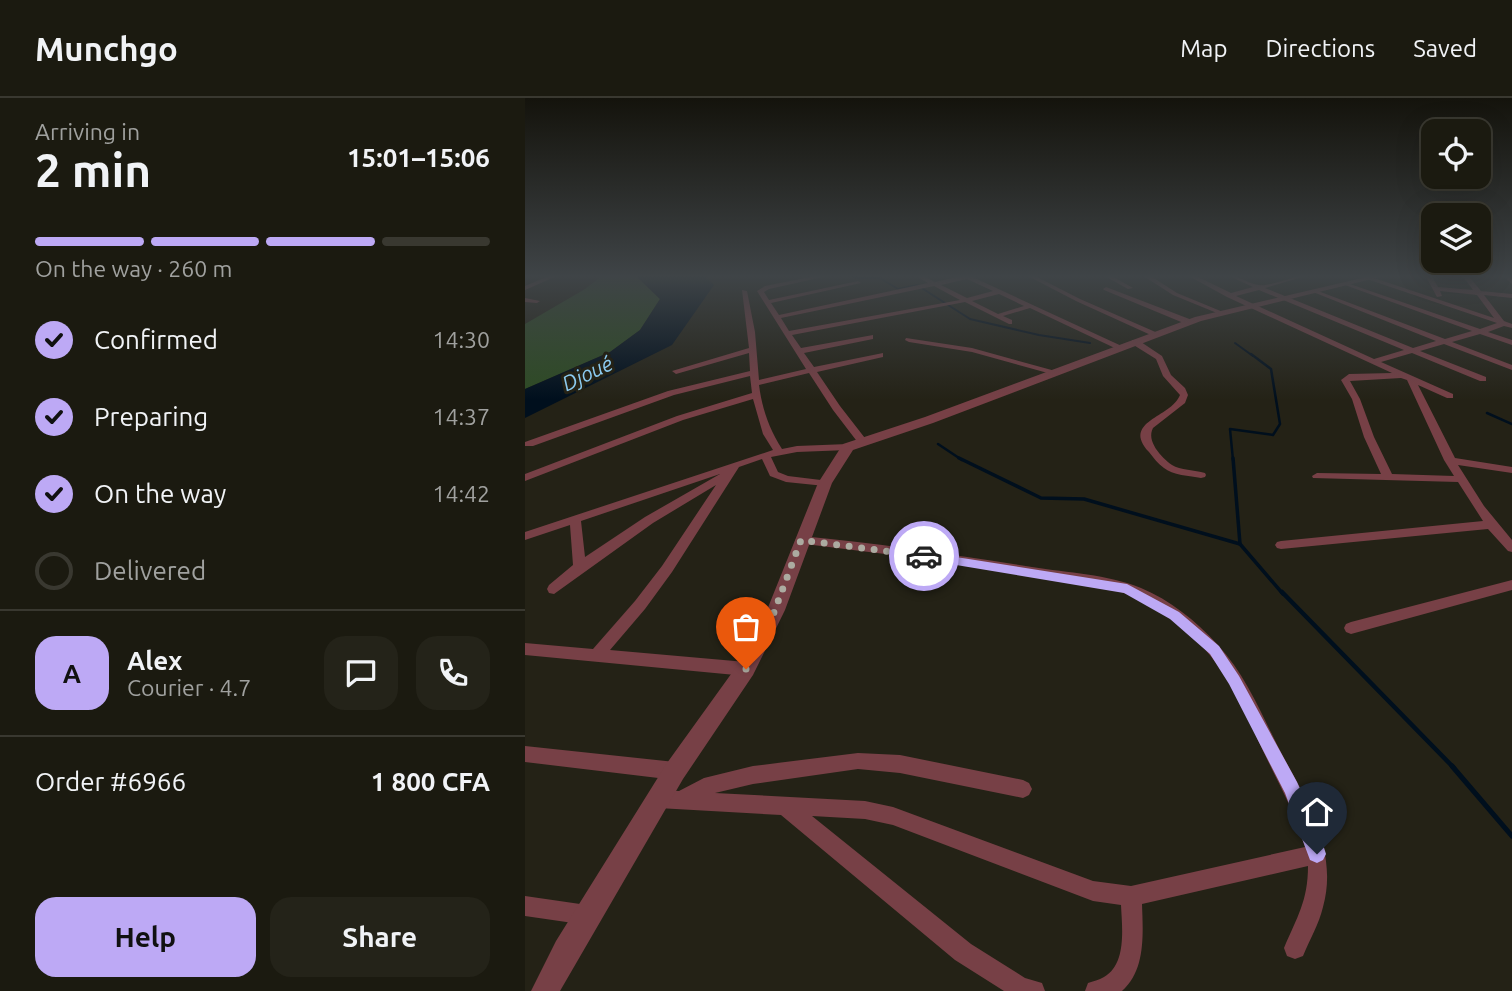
<!DOCTYPE html>
<html lang="en">
<head>
<meta charset="utf-8">
<style>
	body { margin:0; font-family:Ubuntu,sans-serif; background:#242319; color:#f1f3f6; height:100vh; display:flex; flex-direction:column; font-size:26px; white-space:nowrap }
	* { box-sizing:border-box; margin:0 }
	p { font-size:23px; color:#a0a19f }
	.icon { flex:none; width:38px; height:38px; fill:none; stroke:currentColor; stroke-width:2; stroke-linecap:round; stroke-linejoin:round }
	.map { position:relative; flex:1; overflow:hidden }
	.side { display:flex; flex-direction:column; background:#1b1a10; width:525px }
	.side>* { flex:none }
	.controls { position:absolute; left:896px; top:21px; display:grid; gap:14px }
	.controls a { display:grid; place-items:center; width:70px; height:70px; border-radius:14px; background:#1b1a10; box-shadow:0 7px 28px #0002,0 0 0 2px #393830; font-size:35px }
	.pin { position:absolute; display:grid; place-items:center; width:60px; height:60px; color:#fff; margin:-72px -30px; border-radius:50% 50% 50% 0; rotate:-45deg; box-shadow:0 0 7px #0007 }
	.pin .icon { rotate:45deg }
	.courier { position:absolute; display:grid; place-items:center; width:70px; height:70px; margin:-35px; border:5px solid #bda9f5; border-radius:50%; background:#fff; color:#222; box-shadow:0 2px 9px #0007 }
	.overview em { font-style:normal; font-weight:600 }
	.overview div { display:flex; flex-direction:column-reverse }
	.overview { display:flex; align-items:center; justify-content:space-between; height:119px; padding:0 35px }
	h1 { font-size:46px; font-weight:600; line-height:52px }
	.bar { display:grid; grid-template-columns:repeat(4,1fr); gap:10px 7px; align-content:center; height:84px; padding:0 35px }
	.bar i { height:9px; border-radius:5px; background:#393830 }
	.bar .on { background:#bda9f5 }
	.bar p { grid-column:span 4 }
	.line { display:flex; align-items:center; gap:18px; padding:0 35px; border-top:2px solid #393830 }
	.line div { flex:1 }
	.round { display:grid; place-items:center; flex:none; width:74px; height:74px; border-radius:21px; background:#242319 }
	ol { padding:0 35px; list-style:none }
	li { display:flex; align-items:center; gap:21px; height:77px }
	li p { margin-inline-start:auto }
	li .icon { padding:7px; border-radius:50%; background:#bda9f5; color:#111; stroke-width:4 }
	li:last-child { color:#a0a19f }
	li i { width:38px; height:38px; border:4px solid #393830; border-radius:50% }
	.cta { display:flex; gap:14px; margin-top:auto; padding:14px 35px }
	.cta a { flex:1; height:80px; border-radius:21px; background:#bda9f5; color:#111; font-size:28px; font-weight:600; line-height:80px; text-align:center }
	.cta a+a { background:#242319; color:#f1f3f6 }
	header { display:flex; align-items:center; gap:42px; box-sizing:border-box; height:98px; padding:0 35px; background:#1b1a10; border-bottom:2px solid #393830 }
	header strong { font-size:33px }
	nav { display:flex; gap:38px; margin-inline-start:auto; font-size:24px }
	main { display:flex; flex:1; min-height:0 }
	.map>svg:first-child { display:block }
</style>
</head>
<body>
<header>
<strong>Munchgo</strong>
<nav><a>Map</a><a>Directions</a><a>Saved</a></nav>
</header>
<main>
<section class="side">
<div class="overview"><div><h1>2 min</h1><p>Arriving in</p></div><em>15:01–15:06</em></div>
<div class="bar"><i class="on"></i><i class="on"></i><i class="on"></i><i></i><p>On the way · 260 m</p></div>
<ol>
<li><svg class="icon" aria-label="check" viewBox="0 0 24 24"><path d="M5 12l5 5 9-10"/></svg>Confirmed<p>14:30</p></li>
<li><svg class="icon" aria-label="check" viewBox="0 0 24 24"><path d="M5 12l5 5 9-10"/></svg>Preparing<p>14:37</p></li>
<li><svg class="icon" aria-label="check" viewBox="0 0 24 24"><path d="M5 12l5 5 9-10"/></svg>On the way<p>14:42</p></li>
<li><i></i>Delivered</li>
</ol>
<div class="line" style="height:126px"><b class="round" style="background:#bda9f5;color:#111">A</b><div><b>Alex</b><p>Courier · 4.7</p></div><a class="round"><svg class="icon" aria-label="chat" viewBox="0 0 24 24"><path d="M4 5h16v11H9l-5 4z"/></svg></a><a class="round"><svg class="icon" aria-label="phone" viewBox="0 0 24 24"><path d="M5 4h4l2 5-3 2q2 4 5 5l2-3 5 2v4C11 20 4 13 5 4z"/></svg></a></div>
<div class="line" style="height:91px"><div>Order #6966</div><b>1 800 CFA</b></div>
<div class="cta"><a>Help</a><a>Share</a></div>
</section>
<div class="map">
<svg width="987" height="893" viewBox="0 0 987 893">
	<rect width="100%" height="100%" fill="#242216"/>
	<!-- green -->
	<path fill="#2d4b23" d="M78 177H110L135 201 115 232 85 254 0 291V226L60 191Z"/>
	<!-- water -->
	<path fill="#000f1d" d="M110 177H179L189 187 147 247 0 320V291L85 254 115 232 135 201Z"/>
	<g fill="none" stroke-linecap="round" stroke-linejoin="round">
		<!-- stream-far4 -->
		<g stroke="#000f1d" stroke-width="2">
			<path d="M326 177 332 180H355L373 191 392 187 445 221 514 237 565 245"/>
			<path d="M710 245 728 258"/>
		</g>
		<!-- stream-far3 -->
		<g stroke="#000f1d" stroke-width="2.5">
			<path d="M962 315 987 326"/>
			<path d="M413 346 437 362"/>
			<path d="M708 362 705 331 748 337 755 326 746 271 726 256"/>
		</g>
		<!-- stream-far2 -->
		<g stroke="#000f1d" stroke-width="3.5">
			<path d="M434 360 516 400 559 401 715 446"/>
			<path d="M708 360 715 446 758 496"/>
		</g>
		<!-- stream-far1 -->
		<path stroke="#000f1d" stroke-width="4.5" d="M757 494 929 670"/>
		<!-- stream -->
		<path stroke="#000f1d" stroke-width="5" d="M927 668 987 738"/>
		<!-- minor -->
		<g fill="#774046" fill-rule="evenodd">
			<path d="M26 177H34L0 192V188Z"/>
			<path d="M295 177H307L244 191 239 194 244 202 333 183 336 185 246 205 254 217 403 185 389 177H396L410 184 436 178 435 177H443L601 250 594 252 505 210 478 218 487 222V226H484L440 204 267 237 276 250 348 237V241L279 255 289 269 358 255V259L292 274 315 308 343 344 338 347 334 346 308 312 284 275 234 287C237 310 244 331 257 351L272 348 323 346 328 349 323 352 272 354 246 359 253 374 263 378 304 383 305 385 300 388 261 384 245 378 237 361 214 369 147 474 120 511 85 552 221 564 226 566 229 571 226 576 221 578 0 557V545L68 551 110 503 137 468 191 387 128 425 29 496 24 495 22 491 24 487 48 467 45 427 0 442V434L248 352 238 336 228 301 158 322 0 383V376L152 318 227 295 225 278 149 297 8 348H0V344L143 293 225 273 224 255 151 276 147 273 224 250 217 192 222 193 230 234 234 282 281 271 232 193 240 188ZM442 181 468 193 442 200 416 187ZM409 188 435 202 264 233 256 220ZM474 196 499 208 473 216 447 203ZM195 376 120 419 60 459 56 423Z"/>
			<path d="M501 177H508L555 201 635 236 628 238 551 203Z"/>
			<path d="M578 177H585L608 190 603 191Z"/>
			<path d="M617 177H624L652 195 698 214 692 215 648 197Z"/>
			<path d="M662 177H669L706 195 728 189 702 177C714 177 723 186 734 187 746 189 768 177 784 177L740 190 888 250 911 243 788 194 793 193 920 241 947 233 820 187 825 186 955 231 972 225 830 177 849 180 969 220 952 197 915 193 917 198 912 199 900 177H906L913 189 948 192 937 177H943L956 193 987 196V200L959 197 979 223 987 226V230L979 228 963 234 987 242V247L955 236 927 244 987 267V272L919 246 895 253 961 279V283H955L887 255 856 264 928 296V300H922L893 287 930 360 987 369V375L933 367 959 408 987 442V454L983 453 963 431 756 451 752 450 750 447 752 444 756 443 958 423 933 384 788 380 787 378 792 375 856 376 839 339 827 301 816 282 824 276 867 275 702 199ZM734 192 879 252 849 261 711 198ZM876 280 882 282 919 362 929 378 867 376 849 339 835 301 825 283Z"/>
			<path d="M977 177H983L987 180V186Z"/>
			<path d="M581 189 667 222 668 224 661 226 579 192 578 191Z"/>
			<path d="M0 200 15 203 12 205 0 204Z"/>
			<path d="M381 240 447 250 534 274 530 277 447 254 384 244 380 242Z"/>
			<path d="M607 242H613L637 258 646 277 660 290 663 297 660 305 628 330C621 343 636 359 647 367 655 372 670 372 680 375L681 377 680 379 676 380C665 378 647 377 639 370 633 366 628 359 624 354 596 323 646 320 655 297L638 278 631 261 607 246Z"/>
			<path d="M276 438C353 445 430 457 507 469 543 475 582 476 616 490 645 502 671 523 692 546 723 579 738 621 759 660 784 706 813 755 798 809 794 826 785 841 778 858L770 861 762 858 759 850C772 819 783 803 783 768L617 806C618 835 621 872 597 893H560L563 885C568 883 574 882 579 879 602 866 597 829 596 807L568 803 368 727 340 721 287 718 446 846 500 880 517 885 520 893H479L430 862 256 717 133 710 127 707 124 701 127 695 133 692 154 693 179 680 228 668 333 655 375 657 498 682 504 685 507 691 504 697 498 700 375 675 333 671 228 686 190 695 340 703 368 709 568 783 606 788 780 749C771 717 756 690 742 661 729 635 719 608 704 584 677 539 631 501 579 489L392 460 272 445 270 442Z"/>
			<path d="M987 482V492L826 536 821 534 819 530 821 526 826 524Z"/>
			<path d="M0 648 150 664 156 667 159 673 156 679 150 682 0 664Z"/>
			<path d="M0 798 62 807 69 810 72 817 69 824 62 827 0 818Z"/>
		</g>
		<!-- tertiary -->
		<path fill="#774046" fill-rule="evenodd" d="M850 177H863L676 223 408 325 328 352 307 385 260 512 228 577 158 681 35 893H6L31 843 142 665 214 565 242 512 293 385 318 346 400 319 670 219Z"/>
	</g>
	<!-- sky -->
	<linearGradient id="sky" x2="0" y2="1"><stop stop-color="#14130c"/><stop offset="0.59" stop-color="#3f4447"/><stop offset="1" stop-color="#3f4447" stop-opacity="0"/></linearGradient>
	<rect width="987" height="302" fill="url(#sky)"/>
	<!-- route -->
	<path fill="#bda9f5" d="M399 454 602 486 654 514 694 548 714 578 772 684 792 728 801 756 798 762 792 765 785 762 760 695 704 586 685 556 645 521 599 495 395 461V455Z"/>
	<g fill="none" stroke-linecap="round" stroke-linejoin="round">
		<!-- done -->
		<path stroke="#acaba1" stroke-width="7" stroke-dasharray="0 12.6" d="M221 571 245 525 276 442 399 458"/>
	</g>
	<g text-anchor="middle" dominant-baseline="central" stroke-width="6" stroke-linejoin="round" paint-order="stroke">
		<!-- far-water labels -->
		<g font-size="21" font-style="italic" fill="#8ccbf1" stroke="#242216">
			<text transform="translate(62 275) rotate(-26)">Djoué</text>
		</g>
	</g>
</svg>
<div class="controls">
<a><svg class="icon" aria-label="locate" viewBox="0 0 24 24"><circle cx="12" cy="12" r="6"/><path d="M12 2v4M12 18v4M2 12h4M18 12h4"/></svg></a>
<a><svg class="icon" aria-label="layers" viewBox="0 0 24 24"><path d="M12 4l9 5-9 5-9-5zM3 14l9 5 9-5"/></svg></a>
</div>
<div class="pin" style="left:221px;top:571px;background:#ea580c"><svg class="icon" aria-label="bag" viewBox="0 0 24 24"><path d="M5 8h14l-1 12H6zM9 8a3 3 0 0 1 6 0"/></svg></div>
<div class="pin" style="left:792px;top:756px;background:#1f2937"><svg class="icon" aria-label="home" viewBox="0 0 24 24"><path d="M3 11l9-7 9 7M6 9v11h12V9"/></svg></div>
<div class="courier" style="left:399px;top:458px"><svg class="icon" aria-label="car" viewBox="0 0 24 24"><path d="M5 17H2v-5l4-1 3-4h7l3 4 3 1v5h-3M9 17h6M6 11h13"/><circle cx="7" cy="17" r="2"/><circle cx="17" cy="17" r="2"/></svg></div>
</div>
</main>
</body>
</html>
